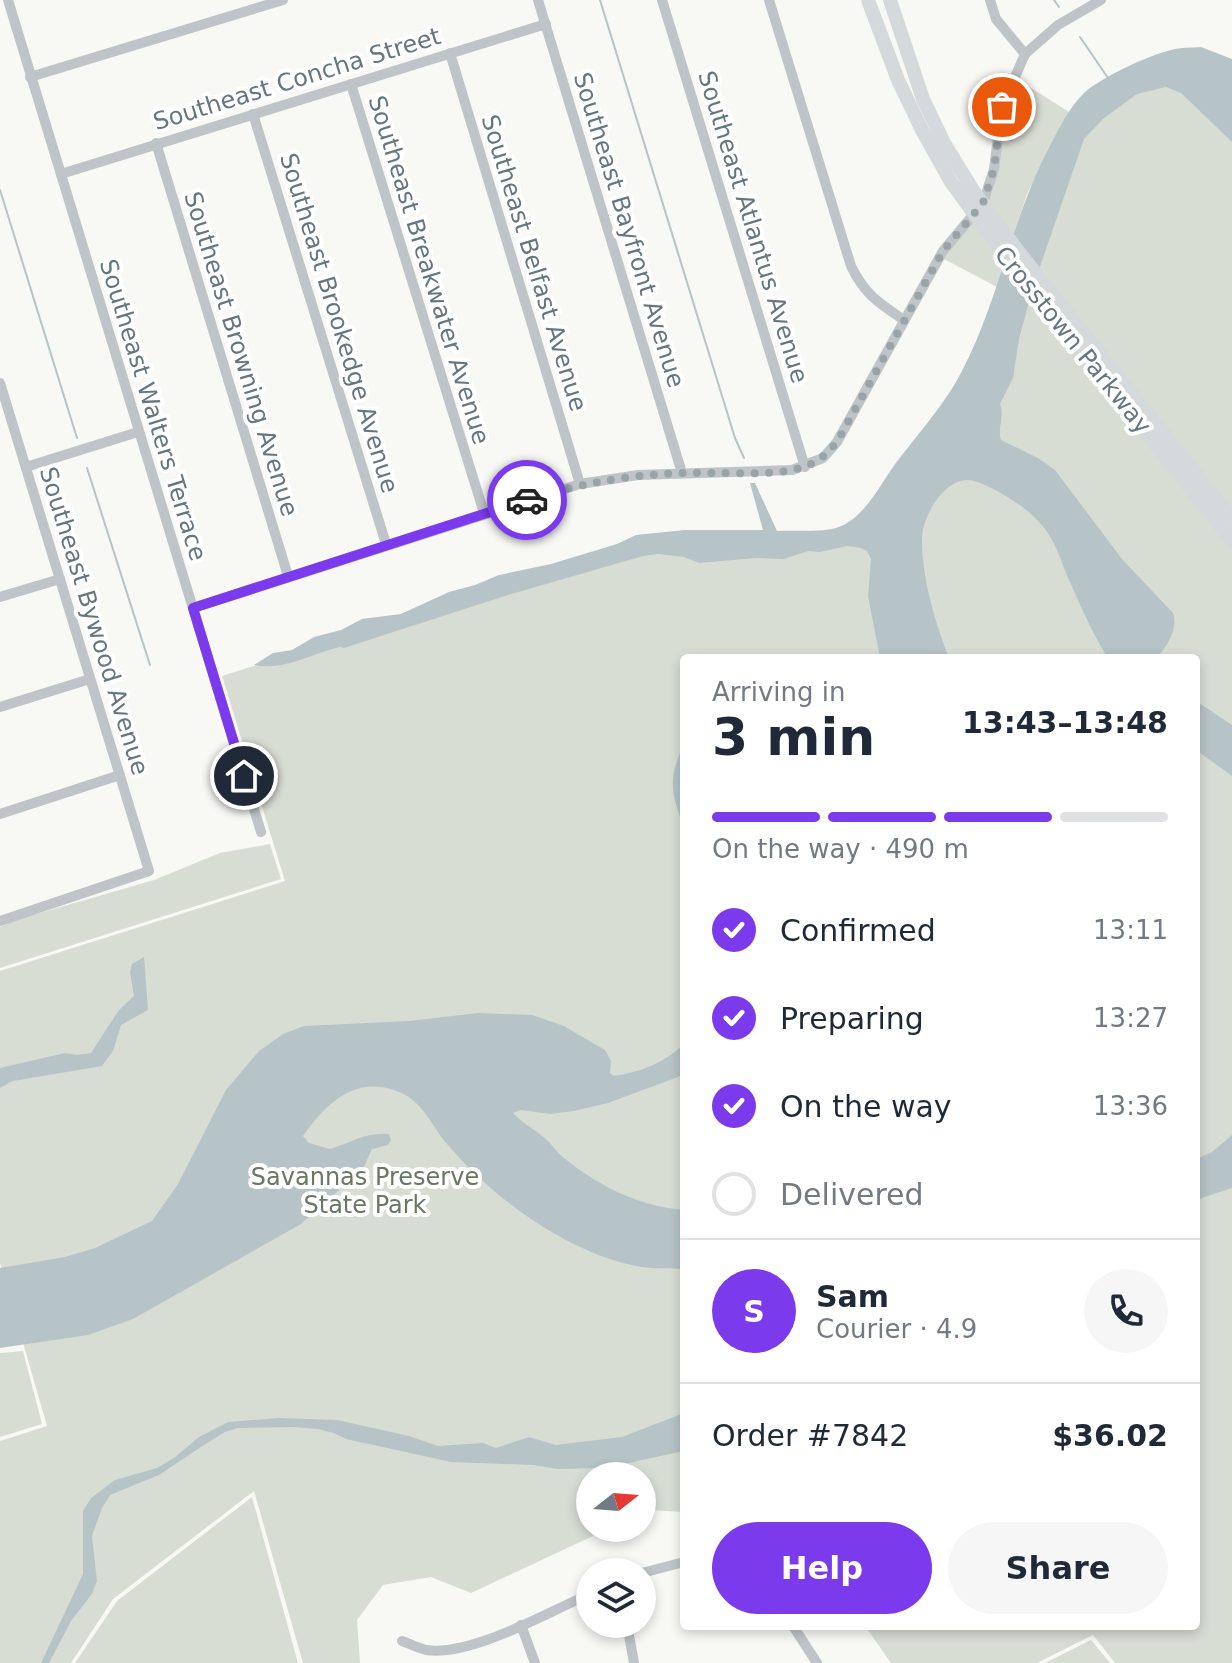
<!DOCTYPE html>
<html lang="en">
<head>
<meta charset="utf-8">
<style>
	body { margin:0; font-family:"DejaVu Sans",sans-serif; background:#f6f6f7; color:#1f2937; height:100vh; display:flex; flex-direction:column; font-size:30px; white-space:nowrap }
	* { box-sizing:border-box; margin:0 }
	p { font-size:26px; color:#747a83 }
	.icon { flex:none; width:44px; height:44px; fill:none; stroke:currentColor; stroke-width:2; stroke-linecap:round; stroke-linejoin:round }
	.map { position:relative; flex:1; overflow:hidden }
	.details { position:absolute; left:680px; top:654px; width:520px; height:976px; display:flex; flex-direction:column; background:#fff; border-radius:8px; box-shadow:0 4px 12px #0003 }
	.details>* { flex:none }
	.needle { width:52px; rotate:73deg }
	.fabs { position:absolute; left:576px; top:1462px; display:grid; gap:16px }
	.fabs a { display:grid; place-items:center; width:80px; height:80px; border-radius:50%; background:#fff; box-shadow:0 4px 12px #0003; font-size:40px }
	.pin { position:absolute; display:grid; place-items:center; width:68px; height:68px; color:#fff; margin:-34px; border:4px solid #fff; border-radius:50%; box-shadow:0 2px 8px #0007 }
	.courier { position:absolute; display:grid; place-items:center; width:80px; height:80px; margin:-40px; border:6px solid #7c3aed; border-radius:50%; background:#fff; color:#222; box-shadow:0 2px 10px #0007 }
	.summary em { font-style:normal; font-weight:600 }
	.summary div { display:flex; flex-direction:column-reverse }
	.summary { display:flex; align-items:center; justify-content:space-between; height:136px; padding:0 32px }
	h1 { font-size:52px; font-weight:600; line-height:60px }
	.bar { display:grid; grid-template-columns:repeat(4,1fr); gap:12px 8px; align-content:center; height:96px; padding:0 32px }
	.bar i { height:10px; border-radius:6px; background:#e0e1e3 }
	.bar .on { background:#7c3aed }
	.bar p { grid-column:span 4 }
	.line { display:flex; align-items:center; gap:20px; padding:0 32px; border-top:2px solid #e0e1e3 }
	.line div { flex:1 }
	.round { display:grid; place-items:center; flex:none; width:84px; height:84px; border-radius:42px; background:#f6f6f7 }
	ol { padding:0 32px; list-style:none }
	li { display:flex; align-items:center; gap:24px; height:88px }
	li p { margin-inline-start:auto }
	li .icon { padding:8px; border-radius:50%; background:#7c3aed; color:#fff; stroke-width:4 }
	li:last-child { color:#747a83 }
	li i { width:44px; height:44px; border:4px solid #e0e1e3; border-radius:50% }
	.button { display:flex; gap:16px; margin-top:auto; padding:16px 32px }
	.button a { flex:1; height:92px; border-radius:48px; background:#7c3aed; color:#fff; font-size:32px; font-weight:600; line-height:92px; text-align:center }
	.button a+a { background:#f6f6f7; color:#1f2937 }
	.map>svg:first-child { display:block }
</style>
</head>
<body>
<div class="map">
<svg width="1232" height="1663" viewBox="0 0 1232 1663">
	<rect width="100%" height="100%" fill="#f8f8f5"/>
	<!-- green -->
	<g fill="#d8ddd4">
		<path d="M1154 74 1232 98V1663H1115L1093 1635 1037 1663H891L865 1626H1196V658H684V1512L648 1510 642 1513V1476H590V1528H610L471 1593 431 1577 383 1585 357 1620 360 1663H303L254 1491 113 1599 71 1663H0V1441L47 1426 0 1263V971L285 881 222 676 602 556 880 536 1097 100Z"/>
		<path d="M1017 79 1069 112 1027 194 997 287 942 258 981 210 1002 120Z"/>
		<path d="M270 844 281 879 0 968V927L12 921 154 880 220 853Z"/>
		<path d="M23 1351 42 1424 0 1437V1353Z"/>
		<path d="M252 1497 298 1663H75L117 1601Z"/>
		<path d="M1091 1640 1110 1663H1045Z"/>
	</g>
	<!-- water -->
	<g fill="#b6c4c7">
		<path d="M1201 47 1232 59V142L1181 93 1166 87 1137 94 1103 119 1084 139 1034 284 1019 339 1013 378 1000 404C1005 418 997 427 1001 440L1038 458 1055 470 1122 559 1173 613C1178 627 1169 643 1160 654L1161 658H1108C1093 635 1081 607 1070 582 1057 553 1056 537 1031 514 1019 503 983 480 967 480 942 481 922 518 922 539 922 580 935 621 949 658H880L868 596 871 559 867 551 861 548 847 546 820 552 808 551 784 559 756 558 699 563 684 557 658 554 643 556 508 595 344 648 340 647C310 654 285 671 254 665L273 653 292 650 314 637 341 630 362 619 401 614 449 592 475 585 499 575 551 564 617 544 636 535 685 530H763L750 483H755L777 531C795 530 815 532 832 529 866 522 882 478 902 455 923 428 946 402 962 371 1000 298 1012 216 1051 144 1060 126 1070 107 1084 93 1100 78 1149 55 1171 50 1181 47 1192 48 1201 47Z"/>
		<path d="M1196 701 1232 725V776L1196 750Z"/>
		<path d="M684 744V828C671 792 667 780 684 744Z"/>
		<path d="M144 957 148 1010 121 1025 113 1051 102 1066 13 1081 0 1088V1068L65 1053 77 1055 91 1053 119 1010 134 996 130 972 132 964Z"/>
		<path d="M478 1013 532 1015 564 1026 605 1050 611 1061 610 1073 614 1076C643 1071 662 1064 684 1044V1074L678 1077 608 1103 574 1111 550 1114 521 1110 513 1113C522 1123 532 1127 542 1136 551 1142 556 1152 564 1158 600 1187 639 1206 684 1210V1269C670 1268 655 1269 641 1267 571 1255 493 1199 448 1145 431 1126 424 1102 399 1092 355 1074 326 1104 303 1136L309 1143 330 1149C351 1143 365 1132 389 1134L391 1140 388 1145 372 1149 363 1169 301 1224 133 1319 88 1335 0 1348V1268L65 1257 95 1248 152 1221 178 1184 226 1090 259 1051 283 1034 304 1026 409 1021Z"/>
		<path d="M1232 1135V1188L1196 1200V1159L1212 1152Z"/>
		<path d="M684 1413V1451L605 1468 558 1469 533 1465 451 1462 346 1439 334 1433 317 1429 293 1427 238 1428 225 1432 201 1447 159 1475 110 1495 102 1508 92 1536 97 1581 92 1594 71 1621 49 1663H41L83 1574V1511L91 1498 115 1480 157 1468 174 1458 199 1437 228 1422 278 1418 337 1420 409 1436 438 1446 483 1443 496 1448 529 1437 556 1445 622 1437Z"/>
	</g>
	<g fill="none" stroke-linecap="round" stroke-linejoin="round">
		<!-- stream -->
		<g stroke="#b6c4c7" stroke-width="2">
			<path d="M600 0 735 438 744 458"/>
			<path d="M1054 0 1059 7"/>
			<path d="M1080 37 1108 78"/>
			<path d="M0 190 77 438"/>
			<path d="M87 468 150 665"/>
		</g>
		<!-- minor -->
		<g stroke="#bec4c7" stroke-width="10">
			<path d="M8 0 261 832"/>
			<path d="M538 0 682 473"/>
			<path d="M662 0 805 467"/>
			<path d="M769 0 851 266C865 295 879 303 904 320"/>
			<path d="M990 0 996 19 1025 54"/>
			<path d="M450 53 580 484"/>
			<path d="M30 77 283 0"/>
			<path d="M351 84 484 513"/>
			<path d="M253 114 386 544"/>
			<path d="M156 143 288 576"/>
			<path d="M61 174 546 24"/>
			<path d="M0 383 149 871 0 921"/>
			<path d="M26 467 138 432"/>
			<path d="M0 597 60 579"/>
			<path d="M193 608 580 484 638 475 792 470 823 458 837 442 943 251 983 203 994 169 1002 107 1025 54 1058 25 1101 0"/>
			<path d="M0 707 90 679"/>
			<path d="M0 814 120 775"/>
			<path d="M642 1573 684 1562"/>
			<path d="M627 1624 634 1663"/>
			<path d="M521 1625 535 1663"/>
			<path d="M793 1626 817 1663"/>
			<path d="M402 1641C410 1644 418 1648 426 1650 471 1657 548 1612 590 1594"/>
		</g>
		<!-- major -->
		<g stroke="#d4d9db" stroke-width="14">
			<path d="M868 0 898 80 922 130 951 182 999 248 1232 541"/>
			<path d="M890 0 923 99 944 143 974 192 1018 251 1232 519"/>
		</g>
	</g>
	<g fill="none" stroke-linecap="round" stroke-linejoin="round">
		<!-- done -->
		<path stroke="#98a4a8" stroke-width="8" stroke-dasharray="0 14.4" d="M527 500C581 483 628 475 685 473 716 472 770 476 797 469 816 464 825 456 837 442L943 251 983 203 994 169 1002 107"/>
		<!-- route -->
		<path stroke="#7c3aed" stroke-width="10" d="M244 776 193 608 527 500"/>
	</g>
	<g text-anchor="middle" dominant-baseline="central" stroke-width="8" stroke-linejoin="round" paint-order="stroke">
		<!-- street labels -->
		<g font-size="24" fill="#64767f" stroke="#fff">
			<text transform="translate(297 79) rotate(-17)">Southeast Concha Street</text>
			<text transform="translate(753 227) rotate(73)">Southeast Atlantus Avenue</text>
			<text transform="translate(629 230) rotate(73)">Southeast Bayfront Avenue</text>
			<text transform="translate(534 263) rotate(73)">Southeast Belfast Avenue</text>
			<text transform="translate(429 270) rotate(73)">Southeast Breakwater Avenue</text>
			<text transform="translate(339 323) rotate(73)">Southeast Brookedge Avenue</text>
			<text transform="translate(1073 340) rotate(51)">Crosstown Parkway</text>
			<text transform="translate(241 354) rotate(73)">Southeast Browning Avenue</text>
			<text transform="translate(153 410) rotate(73)">Southeast Walters Terrace</text>
			<text transform="translate(94 621) rotate(73)">Southeast Bywood Avenue</text>
		</g>
		<!-- park labels -->
		<g font-size="24" fill="#687862" stroke="#fff">
			<text x="365" y="1177">Savannas Preserve<tspan x="365" dy="28">State Park</tspan></text>
		</g>
	</g>
</svg>
<div class="fabs">
<a><svg class="needle" viewBox="-14 -14 28 28"><path d="M0-13l5 13h-10z" fill="#e53935"/><path d="M0 13l5-13h-10z" fill="#747a83"/></svg></a>
<a><svg class="icon" aria-label="layers" viewBox="0 0 24 24"><path d="M12 4l9 5-9 5-9-5zM3 14l9 5 9-5"/></svg></a>
</div>
<div class="pin" style="left:1002px;top:107px;background:#ea580c"><svg class="icon" aria-label="bag" viewBox="0 0 24 24"><path d="M5 8h14l-1 12H6zM9 8a3 3 0 0 1 6 0"/></svg></div>
<div class="pin" style="left:244px;top:776px;background:#1f2937"><svg class="icon" aria-label="home" viewBox="0 0 24 24"><path d="M3 11l9-7 9 7M6 9v11h12V9"/></svg></div>
<div class="courier" style="left:527px;top:500px"><svg class="icon" aria-label="car" viewBox="0 0 24 24"><path d="M5 17H2v-5l4-1 3-4h7l3 4 3 1v5h-3M9 17h6M6 11h13"/><circle cx="7" cy="17" r="2"/><circle cx="17" cy="17" r="2"/></svg></div>
<section class="details">
<div class="summary"><div><h1>3 min</h1><p>Arriving in</p></div><em>13:43–13:48</em></div>
<div class="bar"><i class="on"></i><i class="on"></i><i class="on"></i><i></i><p>On the way · 490 m</p></div>
<ol>
<li><svg class="icon" aria-label="check" viewBox="0 0 24 24"><path d="M5 12l5 5 9-10"/></svg>Confirmed<p>13:11</p></li>
<li><svg class="icon" aria-label="check" viewBox="0 0 24 24"><path d="M5 12l5 5 9-10"/></svg>Preparing<p>13:27</p></li>
<li><svg class="icon" aria-label="check" viewBox="0 0 24 24"><path d="M5 12l5 5 9-10"/></svg>On the way<p>13:36</p></li>
<li><i></i>Delivered</li>
</ol>
<div class="line" style="height:144px"><b class="round" style="background:#7c3aed;color:#fff">S</b><div><b>Sam</b><p>Courier · 4.9</p></div><a class="round"><svg class="icon" aria-label="phone" viewBox="0 0 24 24"><path d="M5 4h4l2 5-3 2q2 4 5 5l2-3 5 2v4C11 20 4 13 5 4z"/></svg></a></div>
<div class="line" style="height:104px"><div>Order #7842</div><b>$36.02</b></div>
<div class="button"><a>Help</a><a>Share</a></div>
</section>
</div>
</body>
</html>
